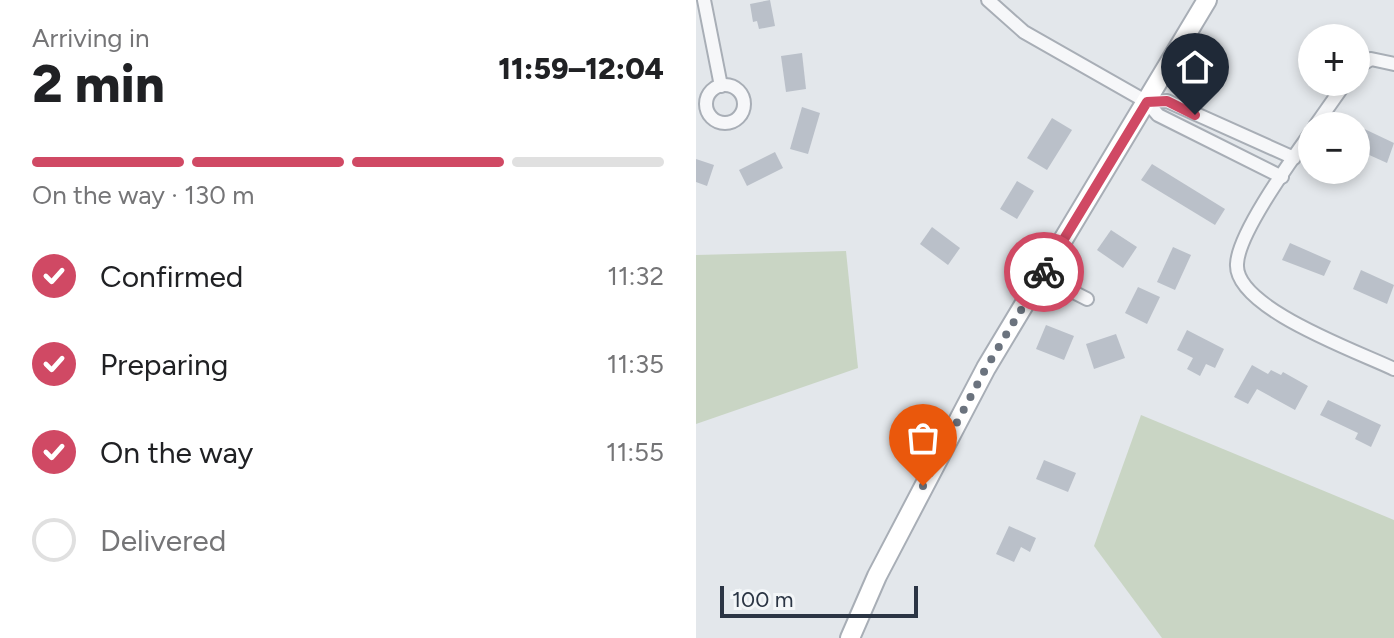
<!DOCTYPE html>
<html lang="en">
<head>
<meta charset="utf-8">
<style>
	body { margin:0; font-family:Figtree,sans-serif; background:#f6f6f6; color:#202124; height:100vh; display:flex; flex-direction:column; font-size:30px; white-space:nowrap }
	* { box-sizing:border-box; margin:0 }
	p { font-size:26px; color:#757577 }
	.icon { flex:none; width:44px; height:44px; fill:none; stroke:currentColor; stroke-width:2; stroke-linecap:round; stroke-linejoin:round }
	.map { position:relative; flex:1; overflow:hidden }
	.panel { display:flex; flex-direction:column; background:#fff; width:696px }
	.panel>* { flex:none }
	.buttons { position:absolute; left:602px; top:24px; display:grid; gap:16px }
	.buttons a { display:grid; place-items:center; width:72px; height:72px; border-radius:50%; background:#fff; box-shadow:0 4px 12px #0003; font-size:40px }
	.scale { position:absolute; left:24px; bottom:20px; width:198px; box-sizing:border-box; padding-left:8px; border:4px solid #2b3544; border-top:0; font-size:22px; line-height:28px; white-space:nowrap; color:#2b3544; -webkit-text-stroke:6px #f3f6f8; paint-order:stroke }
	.pin { position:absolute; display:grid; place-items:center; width:68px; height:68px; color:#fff; margin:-82px -34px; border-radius:50% 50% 50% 0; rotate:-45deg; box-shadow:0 0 8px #0007 }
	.pin .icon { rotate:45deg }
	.courier { position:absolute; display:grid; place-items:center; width:80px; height:80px; margin:-40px; border:6px solid #d04964; border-radius:50%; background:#fff; color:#222; box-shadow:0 2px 10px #0007 }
	.headline em { font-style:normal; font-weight:800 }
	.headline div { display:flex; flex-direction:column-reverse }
	.headline { display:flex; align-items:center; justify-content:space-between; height:136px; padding:0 32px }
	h1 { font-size:52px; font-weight:800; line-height:60px }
	.bar { display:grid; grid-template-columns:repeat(4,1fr); gap:12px 8px; align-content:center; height:96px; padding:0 32px }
	.bar i { height:10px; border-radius:6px; background:#e0e0e0 }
	.bar .selected { background:#d04964 }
	.bar p { grid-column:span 4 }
	ol { padding:0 32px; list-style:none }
	li { display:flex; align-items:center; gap:24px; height:88px }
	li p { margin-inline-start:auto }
	li .icon { padding:8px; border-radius:50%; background:#d04964; color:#fff; stroke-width:4 }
	li:last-child { color:#757577 }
	li i { width:44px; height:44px; border:4px solid #e0e0e0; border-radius:50% }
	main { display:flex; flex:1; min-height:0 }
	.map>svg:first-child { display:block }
</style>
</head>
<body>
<main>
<section class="panel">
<div class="headline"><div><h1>2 min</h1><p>Arriving in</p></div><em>11:59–12:04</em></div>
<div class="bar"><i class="selected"></i><i class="selected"></i><i class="selected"></i><i></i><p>On the way · 130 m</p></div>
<ol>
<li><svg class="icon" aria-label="check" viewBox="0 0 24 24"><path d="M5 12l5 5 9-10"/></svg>Confirmed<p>11:32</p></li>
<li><svg class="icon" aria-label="check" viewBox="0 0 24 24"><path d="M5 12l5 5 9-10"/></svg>Preparing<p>11:35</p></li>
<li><svg class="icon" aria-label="check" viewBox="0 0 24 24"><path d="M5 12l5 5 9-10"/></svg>On the way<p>11:55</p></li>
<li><i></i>Delivered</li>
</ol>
</section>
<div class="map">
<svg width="698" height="638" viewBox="0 0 698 638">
	<rect width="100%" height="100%" fill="#e3e7eb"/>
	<!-- green -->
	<g fill="#c9d5c4">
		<path d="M150 251 162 368 0 424V255Z"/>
		<path d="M445 415 698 520V638H466L398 546Z"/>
	</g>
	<!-- building -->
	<g fill="#bac0c9">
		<path d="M74 0 79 26 63 29 61 21 57 22 54 4Z"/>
		<path d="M106 53 110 89 90 92 85 56Z"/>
		<path d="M106 107 124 113 112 154 94 149Z"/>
		<path d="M356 118 376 130 351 170 331 158Z"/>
		<path d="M660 125 698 143 691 163 660 149Z"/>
		<path d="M79 152 87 168 51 186 43 170Z"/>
		<path d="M0 159 18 165 11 186 0 182Z"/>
		<path d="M456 164 529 209 519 225 445 180Z"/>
		<path d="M321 181 338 191 321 219 304 209Z"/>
		<path d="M236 227 264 248 252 265 224 244Z"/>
		<path d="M415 230 441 247 427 268 401 250Z"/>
		<path d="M594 243 635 261 628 276 586 260Z"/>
		<path d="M477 247 495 255 479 290 461 282Z"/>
		<path d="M665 270 698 285 691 304 657 289Z"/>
		<path d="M442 287 464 297 451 324 429 313Z"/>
		<path d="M350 325 378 336 368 360 340 349Z"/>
		<path d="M491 330 528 349 519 368 510 364 504 376 491 369 497 358 481 350Z"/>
		<path d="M420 334 429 358 398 369 390 344Z"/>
		<path d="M556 365 572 374 575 370 585 375 587 372 612 386 599 410 561 389 552 404 538 397Z"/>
		<path d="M632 400 685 425 675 447 659 439 662 433 624 415Z"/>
		<path d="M348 460 380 473 372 492 340 479Z"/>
		<path d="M313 526 340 538 334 552 325 547 318 562 300 554Z"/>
	</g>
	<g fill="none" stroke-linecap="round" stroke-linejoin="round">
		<defs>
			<g id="minor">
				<path d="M8 0 25 86"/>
				<path d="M292 0 328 32 451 102 462 115 586 177"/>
				<path d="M660 68 675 59 698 64"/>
				<circle cx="29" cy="104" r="19"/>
				<path d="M451 102 471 101 598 158"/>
				<path d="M619 126 650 82"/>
				<path d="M616 131C597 158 542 233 541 264 538 308 663 352 698 369"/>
				<path d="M346 276 391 299"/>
			</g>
			<path id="secondary" d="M154 638 181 576 290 368 511 0"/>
		</defs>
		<!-- minor casing -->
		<use href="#minor" stroke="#a8aeb6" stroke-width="16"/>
		<!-- secondary casing -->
		<use href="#secondary" stroke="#a8aeb6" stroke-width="22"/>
		<!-- minor -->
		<use href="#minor" stroke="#f6f7f9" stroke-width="12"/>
		<!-- secondary -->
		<use href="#secondary" stroke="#fff" stroke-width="18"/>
	</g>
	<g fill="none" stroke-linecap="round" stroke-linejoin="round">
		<!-- done -->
		<path stroke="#6b737e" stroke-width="8" stroke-dasharray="0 14.4" d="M227 486 290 368 348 272"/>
		<!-- route -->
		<path stroke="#d04964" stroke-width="10" d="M348 272 451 102 471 101 499 115"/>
	</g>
</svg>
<div class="buttons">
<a>+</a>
<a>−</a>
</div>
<div class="scale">100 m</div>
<div class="pin" style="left:227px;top:486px;background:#ea580c"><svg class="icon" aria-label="bag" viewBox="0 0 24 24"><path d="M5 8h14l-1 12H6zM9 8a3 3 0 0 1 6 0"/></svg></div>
<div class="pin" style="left:499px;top:115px;background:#1f2937"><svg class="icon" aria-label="home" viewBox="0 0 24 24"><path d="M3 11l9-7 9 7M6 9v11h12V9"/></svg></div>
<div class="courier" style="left:348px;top:272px"><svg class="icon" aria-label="bike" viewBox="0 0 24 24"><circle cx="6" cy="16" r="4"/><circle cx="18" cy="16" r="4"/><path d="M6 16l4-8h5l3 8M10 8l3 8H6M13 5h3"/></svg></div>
</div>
</main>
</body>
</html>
